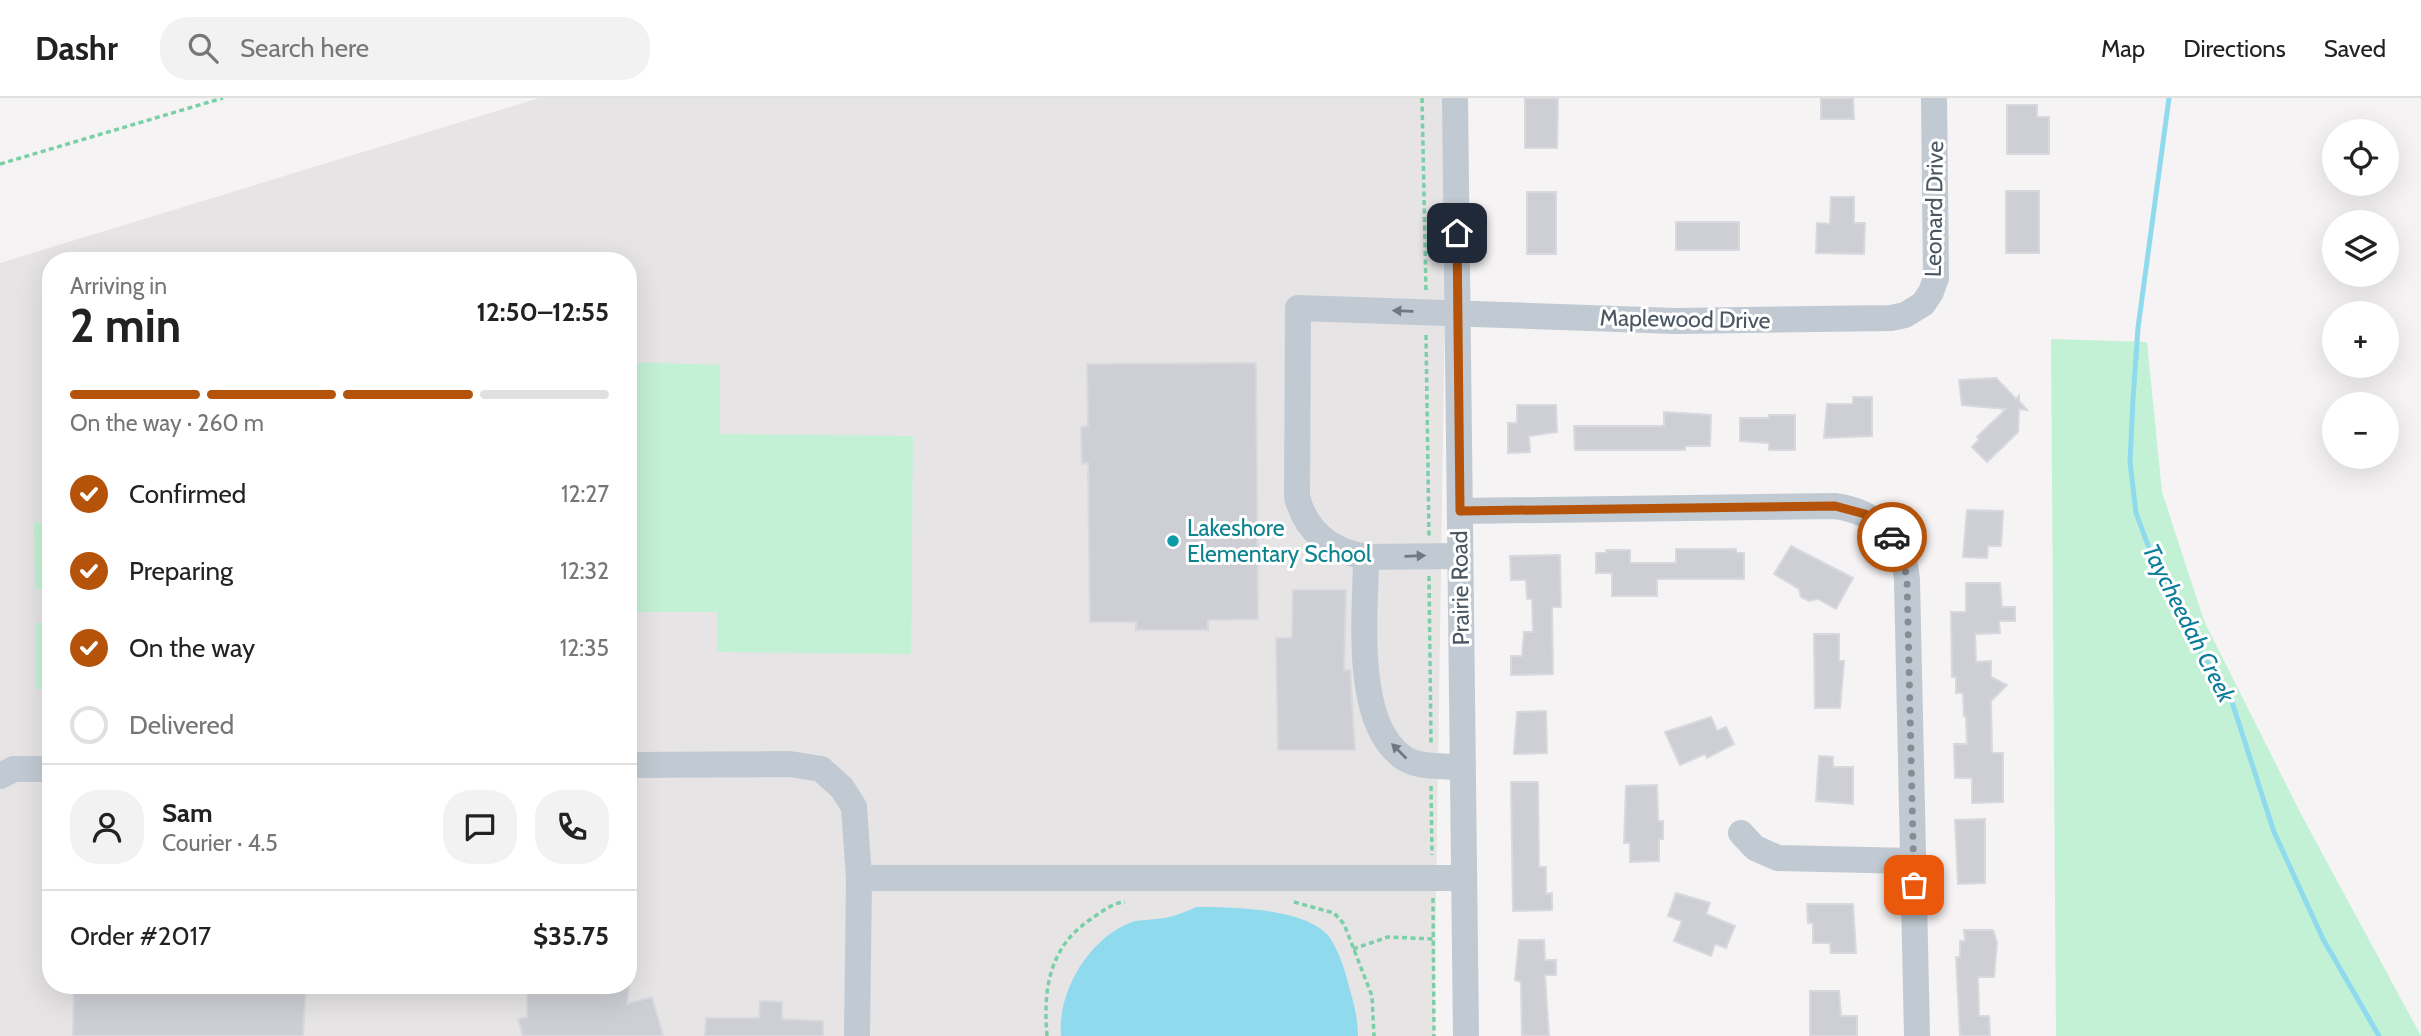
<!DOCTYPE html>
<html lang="en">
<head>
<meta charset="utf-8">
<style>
	body { margin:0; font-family:Cabin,sans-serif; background:#f2f2f2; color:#222; height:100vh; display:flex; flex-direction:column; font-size:26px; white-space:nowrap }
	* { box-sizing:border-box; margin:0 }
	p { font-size:23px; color:#767676 }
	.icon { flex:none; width:38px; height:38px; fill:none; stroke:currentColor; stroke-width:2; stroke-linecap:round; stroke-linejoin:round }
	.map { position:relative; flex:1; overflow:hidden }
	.drawer { position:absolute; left:42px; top:154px; width:595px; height:742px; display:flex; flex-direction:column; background:#fff; border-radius:28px; box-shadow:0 7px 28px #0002 }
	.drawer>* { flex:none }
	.buttons { position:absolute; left:2322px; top:21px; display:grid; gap:14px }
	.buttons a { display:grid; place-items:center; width:77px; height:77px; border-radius:50%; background:#fff; box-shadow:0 7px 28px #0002; font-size:35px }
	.pin { position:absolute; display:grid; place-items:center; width:60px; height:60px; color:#fff; margin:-30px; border-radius:14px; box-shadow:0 4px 10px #0006 }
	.courier { position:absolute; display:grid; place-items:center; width:70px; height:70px; margin:-35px; border:5px solid #b45309; border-radius:50%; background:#fff; color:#222; box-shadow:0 2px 9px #0007 }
	.summary em { font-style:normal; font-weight:800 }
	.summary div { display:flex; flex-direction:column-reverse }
	.summary { display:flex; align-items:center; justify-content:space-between; height:119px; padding:0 28px }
	h1 { font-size:46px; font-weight:800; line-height:52px }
	.bar { display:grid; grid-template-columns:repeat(4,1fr); gap:10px 7px; align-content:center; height:84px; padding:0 28px }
	.bar i { height:9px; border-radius:5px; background:#e0e0e0 }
	.bar .active { background:#b45309 }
	.bar p { grid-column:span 4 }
	.line { display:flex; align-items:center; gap:18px; padding:0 28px; border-top:2px solid #e0e0e0 }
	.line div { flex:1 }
	.round { display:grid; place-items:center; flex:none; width:74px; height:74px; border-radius:28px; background:#f2f2f2 }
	ol { padding:0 28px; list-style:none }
	li { display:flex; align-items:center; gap:21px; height:77px }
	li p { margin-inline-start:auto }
	li .icon { padding:7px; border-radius:50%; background:#b45309; color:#fff; stroke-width:4 }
	li:last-child { color:#767676 }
	li i { width:38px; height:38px; border:4px solid #e0e0e0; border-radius:50% }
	header { display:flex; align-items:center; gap:42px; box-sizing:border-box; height:98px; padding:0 35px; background:#fff; border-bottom:2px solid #e0e0e0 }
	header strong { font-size:33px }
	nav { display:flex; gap:38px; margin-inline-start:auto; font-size:24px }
	.search { width:490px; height:63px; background:#f2f2f2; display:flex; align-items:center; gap:18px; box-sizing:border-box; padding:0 24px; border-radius:28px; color:#767676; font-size:26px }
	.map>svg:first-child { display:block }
</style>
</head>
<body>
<header>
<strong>Dashr</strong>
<div class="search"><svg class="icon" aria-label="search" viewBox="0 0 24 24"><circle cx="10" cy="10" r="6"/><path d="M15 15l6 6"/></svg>Search here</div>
<nav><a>Map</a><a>Directions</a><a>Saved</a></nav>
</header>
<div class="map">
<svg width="2421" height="938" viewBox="0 0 2421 938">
	<rect width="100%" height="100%" fill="#f5f3f3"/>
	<!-- education -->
	<path fill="#e6e4e5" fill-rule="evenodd" d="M539 0H1448L1434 938H0V165ZM51 163H628V887H51Z"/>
	<!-- green -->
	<g fill="#c3f1d5">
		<path d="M2051 241 2147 244 2162 394 2204 523 2302 718 2421 938H2056Z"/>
		<path d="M628 264 720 267V336L913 338 911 556 717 554 718 514H628Z"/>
		<path d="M51 424V491H35L34 425Z"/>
		<rect x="36" y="525" width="15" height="66"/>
	</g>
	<!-- water -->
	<path fill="#90daee" d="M1197 809C1230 809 1309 810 1330 840 1338 852 1345 871 1348 885 1353 903 1358 919 1358 938H1061C1057 893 1090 839 1132 824 1143 821 1154 822 1165 820 1176 818 1186 813 1197 809Z"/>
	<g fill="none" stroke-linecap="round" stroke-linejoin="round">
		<!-- stream -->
		<path stroke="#90daee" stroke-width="5" d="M2169 0 2138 230 2133 301 2130 364 2136 415 2155 466 2202 556 2231 601 2274 734 2323 841 2379 938"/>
	</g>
	<!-- building -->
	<g fill="#cdcfd5" stroke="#d7d9de" stroke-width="2">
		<path d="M1525 0H1558L1557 50H1525Z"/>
		<path d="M1821 0H1853L1854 21H1821Z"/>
		<path d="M2007 7H2037V19H2049V56H2007Z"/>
		<rect x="2006" y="93" width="33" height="62"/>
		<rect x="1527" y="94" width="29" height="62"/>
		<path d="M1831 99H1854V125H1865L1864 156 1816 155 1817 125 1830 126Z"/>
		<rect x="1676" y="124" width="63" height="28"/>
		<path d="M1256 265 1258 521 1208 522V532H1136V524H1090L1088 365 1082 366 1081 329 1088 328 1087 266Z"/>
		<path d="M1996 280 2016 301 2019 298V303L2027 312 2019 311 2018 334 1987 364 1972 349 1979 342 1977 339 2006 311 1962 307 1959 282Z"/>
		<path d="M1853 299H1872V338L1824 340 1827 306H1853Z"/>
		<path d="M1517 307H1556L1557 334 1529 338 1530 354 1508 355V325H1517Z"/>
		<path d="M1664 314 1711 317 1710 348H1685V352H1575L1574 328H1664Z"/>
		<path d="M1769 317H1795V352H1769V345L1740 343V320H1769Z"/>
		<path d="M1967 412 2003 413 2001 448H1988L1987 460 1963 459Z"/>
		<path d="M1791 448 1853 480 1836 511 1818 501 1809 503 1801 499 1799 491 1774 476Z"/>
		<path d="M1676 451H1736V455H1744V481H1657V498H1612V475H1596V455H1606V452H1630V465H1676Z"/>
		<path d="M1560 457 1561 509H1552L1553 576 1511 577V558H1522L1524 534H1533L1532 501H1527L1526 482H1511L1510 458Z"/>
		<path d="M1966 485H2000L2002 509H2015V523H1999L2000 535 1975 536 1976 564 1991 563V579L2007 587 1991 603 1992 655H2003V704L1972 705V680H1955L1954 646H1967L1966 618H1964L1963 595H1956V579H1952L1951 514H1966Z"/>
		<path d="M1293 492H1346L1344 572H1350L1355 652H1278L1276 540H1292Z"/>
		<path d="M1814 536H1839V563H1844L1840 610H1815Z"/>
		<path d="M1546 613 1547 655 1514 656 1517 614Z"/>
		<path d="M1711 619 1717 633 1726 629 1734 646 1707 660 1705 656 1680 667 1665 634Z"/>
		<path d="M1819 658 1833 659V669H1853V706L1816 703Z"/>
		<path d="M1511 684H1538L1539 769H1546V796L1552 795V812L1513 813Z"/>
		<path d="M1657 687 1658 723H1663V741H1659V763L1630 764V745H1624L1626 688Z"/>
		<path d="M1985 721V785L1958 786 1955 722Z"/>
		<path d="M1676 795 1710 805 1706 816 1735 828 1726 850 1715 846 1711 858 1674 843 1682 823 1668 818Z"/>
		<path d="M1807 806H1853L1856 855H1831L1830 845H1813V825H1808Z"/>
		<path d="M1964 832H1993L1997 844 1994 879H1978L1979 918H1989L1990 938H1960L1956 859H1960V843H1965Z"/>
		<path d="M1519 842H1544L1545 862H1556V877H1545L1549 938H1522L1521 884 1515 882Z"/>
		<path d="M74 887H306L303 938H73Z"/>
		<path d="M527 887H629L627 906 652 899 663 938H523L518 921 527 919Z"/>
		<path d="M1810 893H1839L1841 918H1857V938H1810Z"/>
		<path d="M760 903 782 904V921L823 923V938H705L706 920H759Z"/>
	</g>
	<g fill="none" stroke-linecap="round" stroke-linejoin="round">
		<!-- path -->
		<g stroke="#7ad0a6" stroke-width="3.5" stroke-dasharray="5 3.5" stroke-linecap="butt">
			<path d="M1422 0 1426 194"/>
			<path d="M0 66 223 0"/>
			<path d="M1426 237 1429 439"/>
			<path d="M1429 478 1431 645"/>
			<path d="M1431 688 1432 757"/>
			<path d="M1433 800 1434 938"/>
			<path d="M1294 804 1334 815 1344 826 1372 898 1374 938"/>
			<path d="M1353 851 1388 839 1433 841"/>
			<path d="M1047 938C1043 891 1049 849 1091 821 1103 813 1112 805 1125 804"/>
		</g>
		<!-- minor -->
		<g stroke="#c1cad2" stroke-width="26">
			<path d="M1455 0 1466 938"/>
			<path d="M1460 413 1835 408C1875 413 1904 441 1907 482L1917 938"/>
			<path d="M1460 458 1366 459C1366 513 1352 625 1404 660 1419 670 1445 668 1462 669"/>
			<path d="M1366 459C1331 453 1306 434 1297 399L1298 210 1675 223 1891 220 1905 217 1923 206 1931 194 1936 180 1934 0"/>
			<path d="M628 667 790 666 821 671 842 690 854 709 859 780 857 938"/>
			<path d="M0 678 14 671H51"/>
			<path d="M1741 735 1755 750 1778 760 1913 763"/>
			<path d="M859 780H1464"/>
		</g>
	</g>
	<!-- one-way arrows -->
	<defs><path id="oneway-solid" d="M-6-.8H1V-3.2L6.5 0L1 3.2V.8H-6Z" transform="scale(1.75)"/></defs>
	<g fill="#6e7983">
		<use href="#oneway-solid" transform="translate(1403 213) rotate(-178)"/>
		<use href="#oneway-solid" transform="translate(1415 458) rotate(-2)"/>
		<use href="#oneway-solid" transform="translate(1399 653) rotate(-135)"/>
	</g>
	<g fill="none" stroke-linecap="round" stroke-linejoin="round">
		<!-- done -->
		<path stroke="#868d94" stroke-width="7" stroke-dasharray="0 12.6" d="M1892 439 1903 460 1907 482 1914 787"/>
		<!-- route -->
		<path stroke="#b45309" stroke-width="9" d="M1457 135 1460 413 1835 408 1865 416 1892 439"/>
	</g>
	<!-- markers -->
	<circle fill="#0f9aa8" stroke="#fff" stroke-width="2.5" cx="1173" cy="443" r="7"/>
	<g text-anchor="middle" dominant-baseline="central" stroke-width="6" stroke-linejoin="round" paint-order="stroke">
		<!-- street labels -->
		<g font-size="23" fill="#4a5661" stroke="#fff">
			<text transform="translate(1934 111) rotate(-89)">Leonard Drive</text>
			<text transform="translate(1685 221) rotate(1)">Maplewood Drive</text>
			<text transform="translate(1460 490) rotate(-91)">Prairie Road</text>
		</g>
		<!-- culture labels -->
		<g font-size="23" fill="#0d838f" stroke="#fff" text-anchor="start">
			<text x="1187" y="430">Lakeshore<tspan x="1187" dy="26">Elementary School</tspan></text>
		</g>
		<!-- water labels -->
		<g font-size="24" font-style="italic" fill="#0c7c9b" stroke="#fff">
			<text transform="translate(2189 525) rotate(63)">Taycheedah Creek</text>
		</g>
	</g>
</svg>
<div class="buttons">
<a><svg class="icon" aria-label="locate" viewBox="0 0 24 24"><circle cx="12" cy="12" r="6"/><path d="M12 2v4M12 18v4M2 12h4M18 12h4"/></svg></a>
<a><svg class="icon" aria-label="layers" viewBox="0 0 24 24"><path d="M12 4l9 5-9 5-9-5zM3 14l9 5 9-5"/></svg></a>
<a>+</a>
<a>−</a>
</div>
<div class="pin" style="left:1914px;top:787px;background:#ea580c"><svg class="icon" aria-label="bag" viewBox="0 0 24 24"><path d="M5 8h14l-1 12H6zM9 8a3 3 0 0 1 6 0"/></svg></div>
<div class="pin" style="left:1457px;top:135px;background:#1f2937"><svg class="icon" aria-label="home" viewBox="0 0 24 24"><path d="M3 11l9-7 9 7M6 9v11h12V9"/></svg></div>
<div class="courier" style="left:1892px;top:439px"><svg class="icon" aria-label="car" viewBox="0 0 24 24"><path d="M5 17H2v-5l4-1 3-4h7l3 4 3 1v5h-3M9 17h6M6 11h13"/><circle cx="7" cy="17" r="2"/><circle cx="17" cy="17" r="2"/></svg></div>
<section class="drawer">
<div class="summary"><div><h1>2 min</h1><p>Arriving in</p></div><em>12:50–12:55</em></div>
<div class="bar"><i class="active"></i><i class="active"></i><i class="active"></i><i></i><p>On the way · 260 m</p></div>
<ol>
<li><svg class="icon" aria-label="check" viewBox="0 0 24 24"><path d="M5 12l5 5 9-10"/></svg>Confirmed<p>12:27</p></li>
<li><svg class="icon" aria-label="check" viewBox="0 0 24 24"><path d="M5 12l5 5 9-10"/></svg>Preparing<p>12:32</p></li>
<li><svg class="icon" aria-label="check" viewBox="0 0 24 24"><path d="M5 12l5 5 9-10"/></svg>On the way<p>12:35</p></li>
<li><i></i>Delivered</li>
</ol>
<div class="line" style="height:126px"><a class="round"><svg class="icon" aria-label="person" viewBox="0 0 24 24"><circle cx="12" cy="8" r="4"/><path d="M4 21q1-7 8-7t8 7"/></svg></a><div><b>Sam</b><p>Courier · 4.5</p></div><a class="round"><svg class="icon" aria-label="chat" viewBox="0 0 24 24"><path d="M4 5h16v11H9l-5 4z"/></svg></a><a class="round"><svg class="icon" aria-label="phone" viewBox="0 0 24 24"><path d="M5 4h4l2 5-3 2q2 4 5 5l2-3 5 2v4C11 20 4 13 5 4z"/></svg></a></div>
<div class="line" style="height:91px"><div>Order #2017</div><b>$35.75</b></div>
</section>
</div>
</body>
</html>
